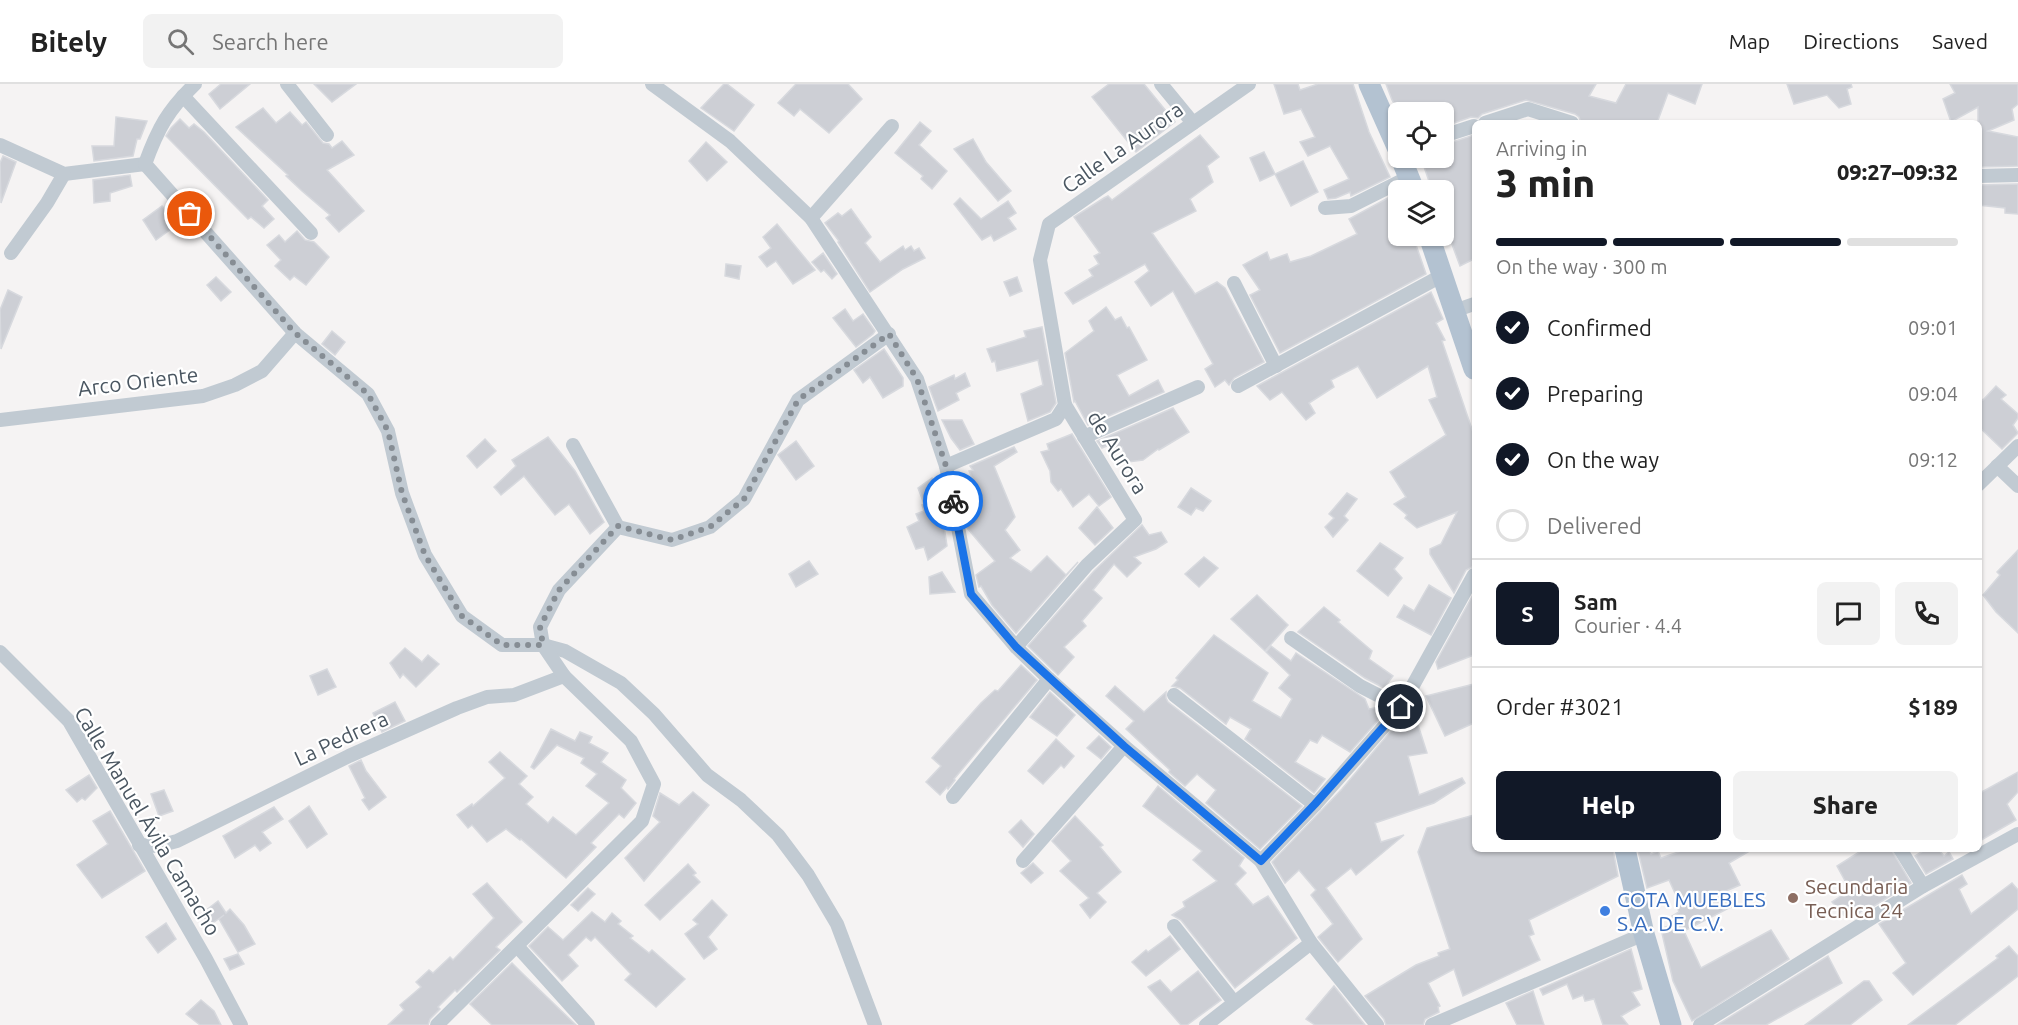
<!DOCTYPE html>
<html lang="en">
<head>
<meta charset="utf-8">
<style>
	body { margin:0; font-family:Ubuntu,sans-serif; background:#f2f2f2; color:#222; height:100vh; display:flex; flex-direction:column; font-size:22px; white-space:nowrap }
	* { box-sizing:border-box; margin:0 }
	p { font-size:20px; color:#767676 }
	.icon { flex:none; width:33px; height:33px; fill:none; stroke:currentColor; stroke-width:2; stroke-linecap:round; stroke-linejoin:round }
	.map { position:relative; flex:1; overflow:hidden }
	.side { position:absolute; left:1472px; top:36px; width:510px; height:732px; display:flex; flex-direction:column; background:#fff; border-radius:9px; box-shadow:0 2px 4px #0004 }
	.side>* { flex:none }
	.fabs { position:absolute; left:1388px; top:18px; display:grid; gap:12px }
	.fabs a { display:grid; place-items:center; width:66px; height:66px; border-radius:9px; background:#fff; box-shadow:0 2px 4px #0004; font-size:30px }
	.pin { position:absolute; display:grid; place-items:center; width:51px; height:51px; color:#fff; margin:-26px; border:3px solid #fff; border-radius:50%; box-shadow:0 2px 6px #0007 }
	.courier { position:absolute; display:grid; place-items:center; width:60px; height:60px; margin:-30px; border:4px solid #1a73e8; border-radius:50%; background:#fff; color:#222; box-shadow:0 2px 8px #0007 }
	.overview em { font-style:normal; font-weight:800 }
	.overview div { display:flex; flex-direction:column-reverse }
	.overview { display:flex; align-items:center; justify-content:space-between; height:102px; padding:0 24px }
	h1 { font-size:39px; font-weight:800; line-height:45px }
	.bar { display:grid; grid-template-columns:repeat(4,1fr); gap:9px 6px; align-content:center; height:72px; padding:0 24px }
	.bar i { height:8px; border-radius:4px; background:#e0e0e0 }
	.bar .selected { background:#111827 }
	.bar p { grid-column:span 4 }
	.line { display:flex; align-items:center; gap:15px; padding:0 24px; border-top:2px solid #e0e0e0 }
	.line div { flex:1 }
	.round { display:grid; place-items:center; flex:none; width:63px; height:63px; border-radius:9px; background:#f2f2f2 }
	ol { padding:0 24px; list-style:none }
	li { display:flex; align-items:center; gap:18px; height:66px }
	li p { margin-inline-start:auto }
	li .icon { padding:6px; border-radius:50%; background:#111827; color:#fff; stroke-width:4 }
	li:last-child { color:#767676 }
	li i { width:33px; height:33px; border:3px solid #e0e0e0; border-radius:50% }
	.action { display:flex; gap:12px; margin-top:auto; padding:12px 24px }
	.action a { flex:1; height:69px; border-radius:9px; background:#111827; color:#fff; font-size:24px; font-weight:800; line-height:69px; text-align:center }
	.action a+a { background:#f2f2f2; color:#222 }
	header { display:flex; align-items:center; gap:36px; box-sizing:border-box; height:84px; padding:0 30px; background:#fff; border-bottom:2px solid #e0e0e0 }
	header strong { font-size:28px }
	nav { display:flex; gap:33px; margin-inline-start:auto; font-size:21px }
	.search { width:420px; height:54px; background:#f2f2f2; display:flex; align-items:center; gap:15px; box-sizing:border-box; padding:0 21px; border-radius:9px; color:#767676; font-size:22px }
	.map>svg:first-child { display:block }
</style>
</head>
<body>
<header>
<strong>Bitely</strong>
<div class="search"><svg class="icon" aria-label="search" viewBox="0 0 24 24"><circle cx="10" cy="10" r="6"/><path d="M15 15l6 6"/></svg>Search here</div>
<nav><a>Map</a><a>Directions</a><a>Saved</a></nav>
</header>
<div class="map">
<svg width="2018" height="941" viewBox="0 0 2018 941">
	<rect width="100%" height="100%" fill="#f5f3f3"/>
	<!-- building -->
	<g fill="#cdcfd5" stroke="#d7d9de" stroke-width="1.5">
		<path d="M221 0H250L220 25 209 10Z"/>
		<path d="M314 0H356L332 18Z"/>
		<path d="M724 0H727L754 21 734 47 701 24Z"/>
		<path d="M796 0H848L862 15 829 49 800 25 794 32 778 19Z"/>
		<path d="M1109 0H1144L1175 38 1136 68 1092 13Z"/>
		<path d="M1274 0H1298L1300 6 1318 0H1353L1369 48 1390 93 1351 112 1350 108 1336 114 1328 115 1324 106 1349 95 1330 62 1308 72 1300 58 1315 53 1301 25 1284 30Z"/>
		<path d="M1386 0H1596L1589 12 1616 19 1626 0H1702L1695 20 1668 9 1657 39H1581L1579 33 1575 30 1526 16 1482 30 1478 34 1471 33 1443 43V28H1399L1392 16Z"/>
		<path d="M1787 0H1851L1852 3 1847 5 1851 20 1839 24 1827 11 1794 20Z"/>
		<path d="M1950 0H2018V20L2012 25 2014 36 1988 47 2018 53V82L1978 83V23L1951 38 1943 15 1955 9Z"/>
		<path d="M263 24 276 39 290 28 302 41 306 38 323 59 329 60 332 64 342 57 354 71 327 86 364 127 339 148 326 134 330 131 302 107 286 92 288 91 236 43Z"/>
		<path d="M116 33 147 37 140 55H137L133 72 94 77 92 62H114Z"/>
		<path d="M180 35 189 44 194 40 204 48 268 116 262 122 274 135 264 144 251 133 248 135 166 52 171 44Z"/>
		<path d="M920 38 931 47 919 61 947 87 932 105 921 95 923 92 895 69Z"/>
		<path d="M1200 51 1219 73 1207 82 1213 98 1190 115 1196 127 1152 149 1195 210 1217 198 1225 204 1264 278 1234 294 1229 301 1225 296 1215 303 1205 285 1213 280 1173 207 1151 222 1135 198 1149 187 1145 180 1073 220 1065 209 1093 192 1089 186 1099 180 1094 172 1100 169 1074 133 1104 114 1108 112 1112 116Z"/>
		<path d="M1474 51V175L1460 182 1443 136V106H1432L1421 74H1443V61Z"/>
		<path d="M973 55 986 78 1011 107 998 117 954 65Z"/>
		<path d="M706 58 727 78 707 97 689 77Z"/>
		<path d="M1264 68 1275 90 1260 97 1250 74Z"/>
		<path d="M3 72 16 78 1 119 0 79Z"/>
		<path d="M1303 77 1318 108 1291 122 1275 90Z"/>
		<path d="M130 91 132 102 110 109V117L94 119 93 96Z"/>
		<path d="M2018 100V130L2005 129V124L1978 121V101Z"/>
		<path d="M1397 109 1398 152H1413L1426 190 1280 269 1250 211 1260 206 1243 181 1267 168 1270 176 1287 170 1290 178 1311 172 1357 150 1349 135Z"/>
		<path d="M960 114 981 135 1008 117 1016 129 1008 134 1016 145 994 157 991 151 982 156 954 120Z"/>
		<path d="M162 122 178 140 156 156 143 136Z"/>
		<path d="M851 125 871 153 865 159 880 178 903 162 905 166 911 162 914 167 919 164 925 174 903 185 870 208 838 158 839 157 825 139 838 129 842 132Z"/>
		<path d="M777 140 815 186 793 200 776 177 767 183 759 173 771 164 763 153Z"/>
		<path d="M297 147 305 156 314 158 329 173 306 201 294 192 290 196 275 182 281 176 267 161 279 151 285 158Z"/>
		<path d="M823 169 837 190 832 195 824 186 821 188 812 178Z"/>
		<path d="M726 180 741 182 739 195 725 192Z"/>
		<path d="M216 193 231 208 221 217 207 201Z"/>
		<path d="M1017 193 1022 207 1010 212 1004 198Z"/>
		<path d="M8 206 22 213 1 265 0 226Z"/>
		<path d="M1431 208 1443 235 1436 239 1445 256 1442 257 1474 351V482L1466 486 1454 509 1430 470V465L1441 460 1457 428 1417 444 1405 434 1407 431 1394 420 1406 413 1390 388 1446 351 1429 316 1437 313 1428 282 1377 314 1358 282 1331 296 1334 303 1309 319 1315 329 1306 336 1282 308 1270 316 1257 302Z"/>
		<path d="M1106 223 1115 236 1121 233 1127 244 1129 243 1147 276 1117 291 1129 312 1158 296 1164 308 1088 341 1075 317 1074 318 1065 269 1094 247 1089 237Z"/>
		<path d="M845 225 853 237 863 230 875 247 873 250 856 263 833 234Z"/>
		<path d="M1042 243 1056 319 1050 328 1028 337 1021 310 1043 301 1038 276 997 287 995 277 992 278 987 265 1026 253 1024 247Z"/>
		<path d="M332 247 345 258 335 271 322 260Z"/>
		<path d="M884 265 903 294V302L883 314 870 293 863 299 854 286Z"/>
		<path d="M965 289 970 302 956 309 959 316 938 327 929 303 954 291 955 295Z"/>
		<path d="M1996 302 2006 311 2001 315 2018 330V334L2013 341 2018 349 2002 365 1978 342V313L1983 316Z"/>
		<path d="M1173 324 1189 348 1159 366 1158 365 1143 376 1128 378 1122 363 1114 368 1109 361 1102 364 1097 357Z"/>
		<path d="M942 336H962L974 360 960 366 951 354Z"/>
		<path d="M1072 350 1111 413 1099 422 1089 410 1073 423 1061 405 1058 407 1051 398 1050 387 1041 368 1049 366 1047 360Z"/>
		<path d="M548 353 575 387 604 438 590 450 569 420 555 431 524 392 501 411 494 403 516 382 512 376Z"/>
		<path d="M485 355 496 367 477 384 467 372Z"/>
		<path d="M796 357 814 382 796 396 778 371Z"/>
		<path d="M1014 363 1017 368 994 382 1015 433 1005 446 1020 466 1010 474 1031 488 1047 472 1066 491 1078 478 1016 549 992 521 981 502 979 503 976 491 995 477 967 444 963 420 968 418 961 400 973 396 969 387 973 386 970 382Z"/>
		<path d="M932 394 937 404 938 403 947 462 928 476 924 463 916 465 907 443 919 437 916 430 924 427 922 421 924 420 918 404Z"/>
		<path d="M1191 404 1211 417 1203 427 1196 424 1191 431 1178 423Z"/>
		<path d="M1347 409 1357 415 1344 432 1348 436 1333 453 1325 443 1334 434 1329 430Z"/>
		<path d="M1097 423 1113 444 1095 461 1079 444Z"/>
		<path d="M1142 441 1149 451 1161 448 1167 458 1156 465 1134 473 1141 479 1127 493 1114 480 1093 506 1102 514 1082 537 1086 542 1064 563 1074 573 1058 591 1028 562 1094 487Z"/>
		<path d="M1380 459 1403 474 1394 485 1402 494 1388 512 1357 487Z"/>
		<path d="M2018 466V549L1996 528 1983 511 2000 491 1997 488Z"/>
		<path d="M1204 473 1218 484 1199 503 1185 490Z"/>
		<path d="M809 477 818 490 796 503 789 490Z"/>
		<path d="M942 488 955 508 930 510 929 493Z"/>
		<path d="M1429 501 1451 514 1431 551 1397 533 1404 521 1414 527Z"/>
		<path d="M1474 509V571L1438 585 1436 578Z"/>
		<path d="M1257 511 1288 541 1265 567 1231 535Z"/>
		<path d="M1324 523 1340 536 1338 538 1372 567 1369 575 1393 592 1384 604 1365 594 1298 548Z"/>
		<path d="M1214 551 1268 589 1252 617 1281 634 1292 615 1279 604 1290 591 1266 568 1271 562 1291 577 1296 569 1365 615 1369 625 1380 623 1387 626 1350 668 1322 651 1317 659 1310 656 1295 678 1325 695 1314 709 1245 655 1251 645 1230 633 1226 640 1180 604 1172 602 1178 596 1176 594Z"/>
		<path d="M405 564 422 578 428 571 439 580 416 603 403 590 400 594 390 579Z"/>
		<path d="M1021 581 1037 596 954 695 955 696 948 705 947 703 940 711 926 698 941 682 932 674 981 619 995 606 998 607Z"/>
		<path d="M327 585 336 603 318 611 310 592Z"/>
		<path d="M1474 600V639L1445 652 1426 612Z"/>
		<path d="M1115 602 1144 628 1166 608V614L1168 618 1302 722 1260 765 1206 719 1216 706 1197 690 1185 702 1169 688 1170 686 1126 645 1134 637 1106 612Z"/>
		<path d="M1050 608 1075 631 1057 652 1030 633Z"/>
		<path d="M395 618 405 637 382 648 373 629Z"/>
		<path d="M1412 622 1427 669 1408 672 1419 711 1462 694 1465 699 1434 719 1375 739 1381 758 1404 751 1356 791 1351 784 1326 804 1362 855 1338 878 1318 853 1333 840 1311 811 1316 806 1299 786 1285 799 1272 778 1342 705Z"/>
		<path d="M551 645 575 657 580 648 592 653 589 659 608 669 601 678 626 696 621 704 636 719 624 734 619 730 591 759 596 763 566 794 521 755 520 756 506 745 487 758 472 741 468 744 457 731 472 720 473 722 505 694 489 678 500 668 527 692 519 700 533 713 526 720 548 739 553 733 576 751 609 719 586 702 597 690 581 679 584 674 557 661 534 685 531 683Z"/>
		<path d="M1099 652 1111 663 1101 675 1087 664Z"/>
		<path d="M1056 655 1074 672 1064 684 1061 681 1043 700 1028 687Z"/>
		<path d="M361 676 366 687 386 713 369 726 362 716 365 714 349 682Z"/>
		<path d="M2018 688V708L2007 720 2016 736 1978 758V710Z"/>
		<path d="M89 691 97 704 85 716 82 714 77 718 66 706Z"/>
		<path d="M1158 702 1244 774 1239 782 1246 789 1235 800 1253 821 1268 812 1297 854 1235 904 1181 836 1172 831 1185 823 1183 818 1217 797 1193 776 1202 767 1143 722Z"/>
		<path d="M164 706 173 727 159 732 151 710Z"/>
		<path d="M693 708 709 721 644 797 625 774 660 738 653 732 660 709 679 721Z"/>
		<path d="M309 722 327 750 307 764 289 737Z"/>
		<path d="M274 723 283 735 262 748 271 759 260 767 255 761 235 774 223 752Z"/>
		<path d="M110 727 145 787 102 814 77 781 108 760 93 737Z"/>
		<path d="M1474 731V765H1613L1618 792 1529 836 1534 850 1529 852 1540 876 1463 912 1454 885 1428 899 1440 922 1438 923 1439 928 1425 935 1423 941H1386L1384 935 1365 912 1416 881 1439 872 1438 869 1450 865 1418 768 1427 744Z"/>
		<path d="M1075 732 1103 761 1100 763 1121 788 1097 809 1106 818 1090 834 1080 821 1089 814 1060 787 1071 777 1052 757Z"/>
		<path d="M1021 736 1034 750 1023 763 1009 748Z"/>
		<path d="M1642 765H1649L1651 770 1658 767 1661 774 1687 765H1753L1729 779 1740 801 1726 807 1733 822 1684 847 1701 884 1771 846 1789 875 1692 937 1673 897 1661 845 1676 839 1672 832 1679 828 1676 820 1679 818 1669 796 1647 804 1638 767Z"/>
		<path d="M1864 765H1891L1911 799 1866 827 1864 825 1859 829 1858 827 1847 835 1832 818 1850 806 1837 782Z"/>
		<path d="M1926 765H1938L1944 772 1949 768 1953 775 1926 790 1915 772Z"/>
		<path d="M1033 779 1043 789 1031 799 1021 789Z"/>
		<path d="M688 780 696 789 693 791 700 798 660 836 645 821Z"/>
		<path d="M1962 791 1967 800 1959 805 1971 830 2012 799 2018 806V825L1913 911 1893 889 1906 879 1879 840Z"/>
		<path d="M487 799 522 838 496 863 500 866 457 908 455 906 438 923 440 925 430 935 428 941H388L404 926 400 921 421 903 416 898 429 886 433 889 450 873 453 876 494 834 473 810Z"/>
		<path d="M588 804 595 810 578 827 571 821Z"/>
		<path d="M712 816 727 831 708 853 717 865 704 875 685 850 698 840 693 836Z"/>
		<path d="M218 817 226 829 230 825 244 841 255 860 238 868 219 835 224 831 210 841 201 830Z"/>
		<path d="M592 828 605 838 612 829 621 837 618 840 633 852 630 854 649 869 652 866 685 895 656 923 625 896 631 890 595 853 591 857 586 853 568 871 578 882 562 897 529 862 548 843 563 856Z"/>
		<path d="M166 839 176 855 158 869 146 853Z"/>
		<path d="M1170 852 1180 865 1146 892 1132 878 1146 866 1148 868Z"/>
		<path d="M2009 862 2018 872V892L1955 941H1908L1998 874 1996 872Z"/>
		<path d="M1631 865 1642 905 1632 908 1640 921 1621 932 1628 941H1603L1594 915 1585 917 1583 911 1573 915 1567 900 1543 911 1540 905Z"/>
		<path d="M238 870 244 880 230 886 224 875Z"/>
		<path d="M1828 872 1842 899 1766 941H1717Z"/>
		<path d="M512 879 521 888 576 941H492L470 920Z"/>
		<path d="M1198 887 1221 916 1187 941H1181L1148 903 1160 896 1171 908Z"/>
		<path d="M1864 897H1869L1882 916 1850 941H1805Z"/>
		<path d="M1334 902 1365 941H1315L1306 935Z"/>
		<path d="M1533 907 1544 941H1517L1506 919Z"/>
		<path d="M201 916 214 927 221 941H200L186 930Z"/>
	</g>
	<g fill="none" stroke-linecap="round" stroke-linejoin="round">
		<!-- street -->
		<g stroke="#c1cad2" stroke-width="14">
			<path d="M287 0 327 51"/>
			<path d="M652 0 730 57 811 134 917 295 946 382 971 510 1016 563 1049 595 1124 662 1261 777 1311 859 1377 941"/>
			<path d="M1161 0 1193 39"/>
			<path d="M183 12 311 149"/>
			<path d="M1485 39 1528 25 1572 39"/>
			<path d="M1443 52 1474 42"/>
			<path d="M0 61 64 90 145 80"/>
			<path d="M145 80 295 249 368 310 388 347 402 409 425 471 462 532 502 561H543L565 567 621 599 654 630 707 691 741 716 778 751 808 791 837 840 875 941"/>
			<path d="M145 80C158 44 168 26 195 0"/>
			<path d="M1978 92 2018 91"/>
			<path d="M1325 124 1351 122 1409 93"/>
			<path d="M811 134 892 42"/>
			<path d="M11 169 47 119 64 90"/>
			<path d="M1234 199 1276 282"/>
			<path d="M1454 227 1474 220"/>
			<path d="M1238 302 1443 191"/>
			<path d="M0 336 203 312 235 301 262 287 295 249"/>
			<path d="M1084 353 1198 303"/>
			<path d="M573 361 618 443"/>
			<path d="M946 382 1056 335 1065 321 1040 176 1049 140 1249 0"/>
			<path d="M1997 382 2018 402"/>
			<path d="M1978 401 2018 362"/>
			<path d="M1291 554 1360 602 1401 623"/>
			<path d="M1016 563 1087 481 1135 436 1065 321"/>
			<path d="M0 568 69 637 206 875 241 941"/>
			<path d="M1174 611 1315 721"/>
			<path d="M953 713 1049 595"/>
			<path d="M139 761 158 762 177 757 349 672 457 624 487 613 514 611 564 592"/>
			<path d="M1900 765 1923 802"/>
			<path d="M1023 777 1124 662"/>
			<path d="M1261 777 1315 721 1401 623 1474 491"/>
			<path d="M1174 842 1234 918"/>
			<path d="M517 862 588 941"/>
			<path d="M437 941 642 737 654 700 631 657 564 592 543 561 540 543 559 506 618 443 672 456 710 443 744 415 798 316 889 250"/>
			<path d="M1206 941 1311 859"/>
			<path d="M1432 941 1644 850"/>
			<path d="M1700 941 1923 802 2018 750"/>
		</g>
		<!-- primary -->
		<g stroke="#b3c2d1" stroke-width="21">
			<path d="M1369 0 1398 65"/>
			<path d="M1401 74 1414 106"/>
			<path d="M1429 152 1474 285"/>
			<path d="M1625 765 1644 850 1671 941"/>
		</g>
	</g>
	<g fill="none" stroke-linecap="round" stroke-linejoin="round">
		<!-- done -->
		<path stroke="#868d94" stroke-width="6" stroke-dasharray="0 10.8" d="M190 130 295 249 368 310 388 347 402 409 425 471 462 532 502 561H543L540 543 559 506 618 442 672 456 710 443 744 415 798 316 889 250 917 295 946 382 953 417"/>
		<!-- route -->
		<path stroke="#1a73e8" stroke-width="8" d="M953 417 971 510 1016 563 1124 662 1261 777 1315 720 1401 623"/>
	</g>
	<!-- markers -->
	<circle fill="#8d6e63" stroke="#fff" stroke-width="2" cx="1793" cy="814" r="6"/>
	<circle fill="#3f7fe0" stroke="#fff" stroke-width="2" cx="1605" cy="827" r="6"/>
	<g text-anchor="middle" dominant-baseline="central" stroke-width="4.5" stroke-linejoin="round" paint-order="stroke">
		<!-- street labels -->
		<g font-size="21" fill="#4a5661" stroke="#fff">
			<text transform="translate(1122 63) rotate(-35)">Calle La Aurora</text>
			<text transform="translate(138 297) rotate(-7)">Arco Oriente</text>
			<text transform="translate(1118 368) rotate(58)">de Aurora</text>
			<text transform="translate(341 654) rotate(-25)">La Pedrera</text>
			<text transform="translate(148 737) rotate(59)">Calle Manuel Ávila Camacho</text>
		</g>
		<!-- education labels -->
		<g font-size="21" fill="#785e54" stroke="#fff" text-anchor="start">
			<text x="1805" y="802">Secundaria<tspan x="1805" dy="24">Tecnica 24</tspan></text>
		</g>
		<!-- shop labels -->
		<g font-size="21" fill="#366cbe" stroke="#fff" text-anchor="start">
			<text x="1617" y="815">COTA MUEBLES<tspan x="1617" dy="24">S.A. DE C.V.</tspan></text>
		</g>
	</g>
</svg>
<div class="fabs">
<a><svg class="icon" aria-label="locate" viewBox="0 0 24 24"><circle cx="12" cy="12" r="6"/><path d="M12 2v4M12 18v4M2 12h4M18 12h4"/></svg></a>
<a><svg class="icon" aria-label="layers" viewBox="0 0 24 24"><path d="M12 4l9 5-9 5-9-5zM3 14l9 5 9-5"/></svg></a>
</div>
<div class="pin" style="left:190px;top:130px;background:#ea580c"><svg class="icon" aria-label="bag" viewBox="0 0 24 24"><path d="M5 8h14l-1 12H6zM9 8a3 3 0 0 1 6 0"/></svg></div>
<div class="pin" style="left:1401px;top:623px;background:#1f2937"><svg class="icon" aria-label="home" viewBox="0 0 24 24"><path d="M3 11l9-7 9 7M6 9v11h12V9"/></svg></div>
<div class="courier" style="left:953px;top:417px"><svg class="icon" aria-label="bike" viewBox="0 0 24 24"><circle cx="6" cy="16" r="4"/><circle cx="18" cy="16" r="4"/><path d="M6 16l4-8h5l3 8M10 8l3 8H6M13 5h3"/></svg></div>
<section class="side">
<div class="overview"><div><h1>3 min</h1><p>Arriving in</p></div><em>09:27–09:32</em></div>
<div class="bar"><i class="selected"></i><i class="selected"></i><i class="selected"></i><i></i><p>On the way · 300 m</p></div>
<ol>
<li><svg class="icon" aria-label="check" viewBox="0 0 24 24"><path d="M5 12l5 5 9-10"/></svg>Confirmed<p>09:01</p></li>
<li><svg class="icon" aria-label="check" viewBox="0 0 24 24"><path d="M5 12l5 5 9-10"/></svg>Preparing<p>09:04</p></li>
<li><svg class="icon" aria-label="check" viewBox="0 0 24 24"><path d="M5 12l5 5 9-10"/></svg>On the way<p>09:12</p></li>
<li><i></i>Delivered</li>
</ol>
<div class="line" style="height:108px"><b class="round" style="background:#111827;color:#fff">S</b><div><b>Sam</b><p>Courier · 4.4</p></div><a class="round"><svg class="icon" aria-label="chat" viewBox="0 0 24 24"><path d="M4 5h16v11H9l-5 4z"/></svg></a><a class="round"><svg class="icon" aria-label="phone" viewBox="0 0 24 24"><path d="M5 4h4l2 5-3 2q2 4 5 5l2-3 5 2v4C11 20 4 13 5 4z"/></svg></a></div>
<div class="line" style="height:78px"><div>Order #3021</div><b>$189</b></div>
<div class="action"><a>Help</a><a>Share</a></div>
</section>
</div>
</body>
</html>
